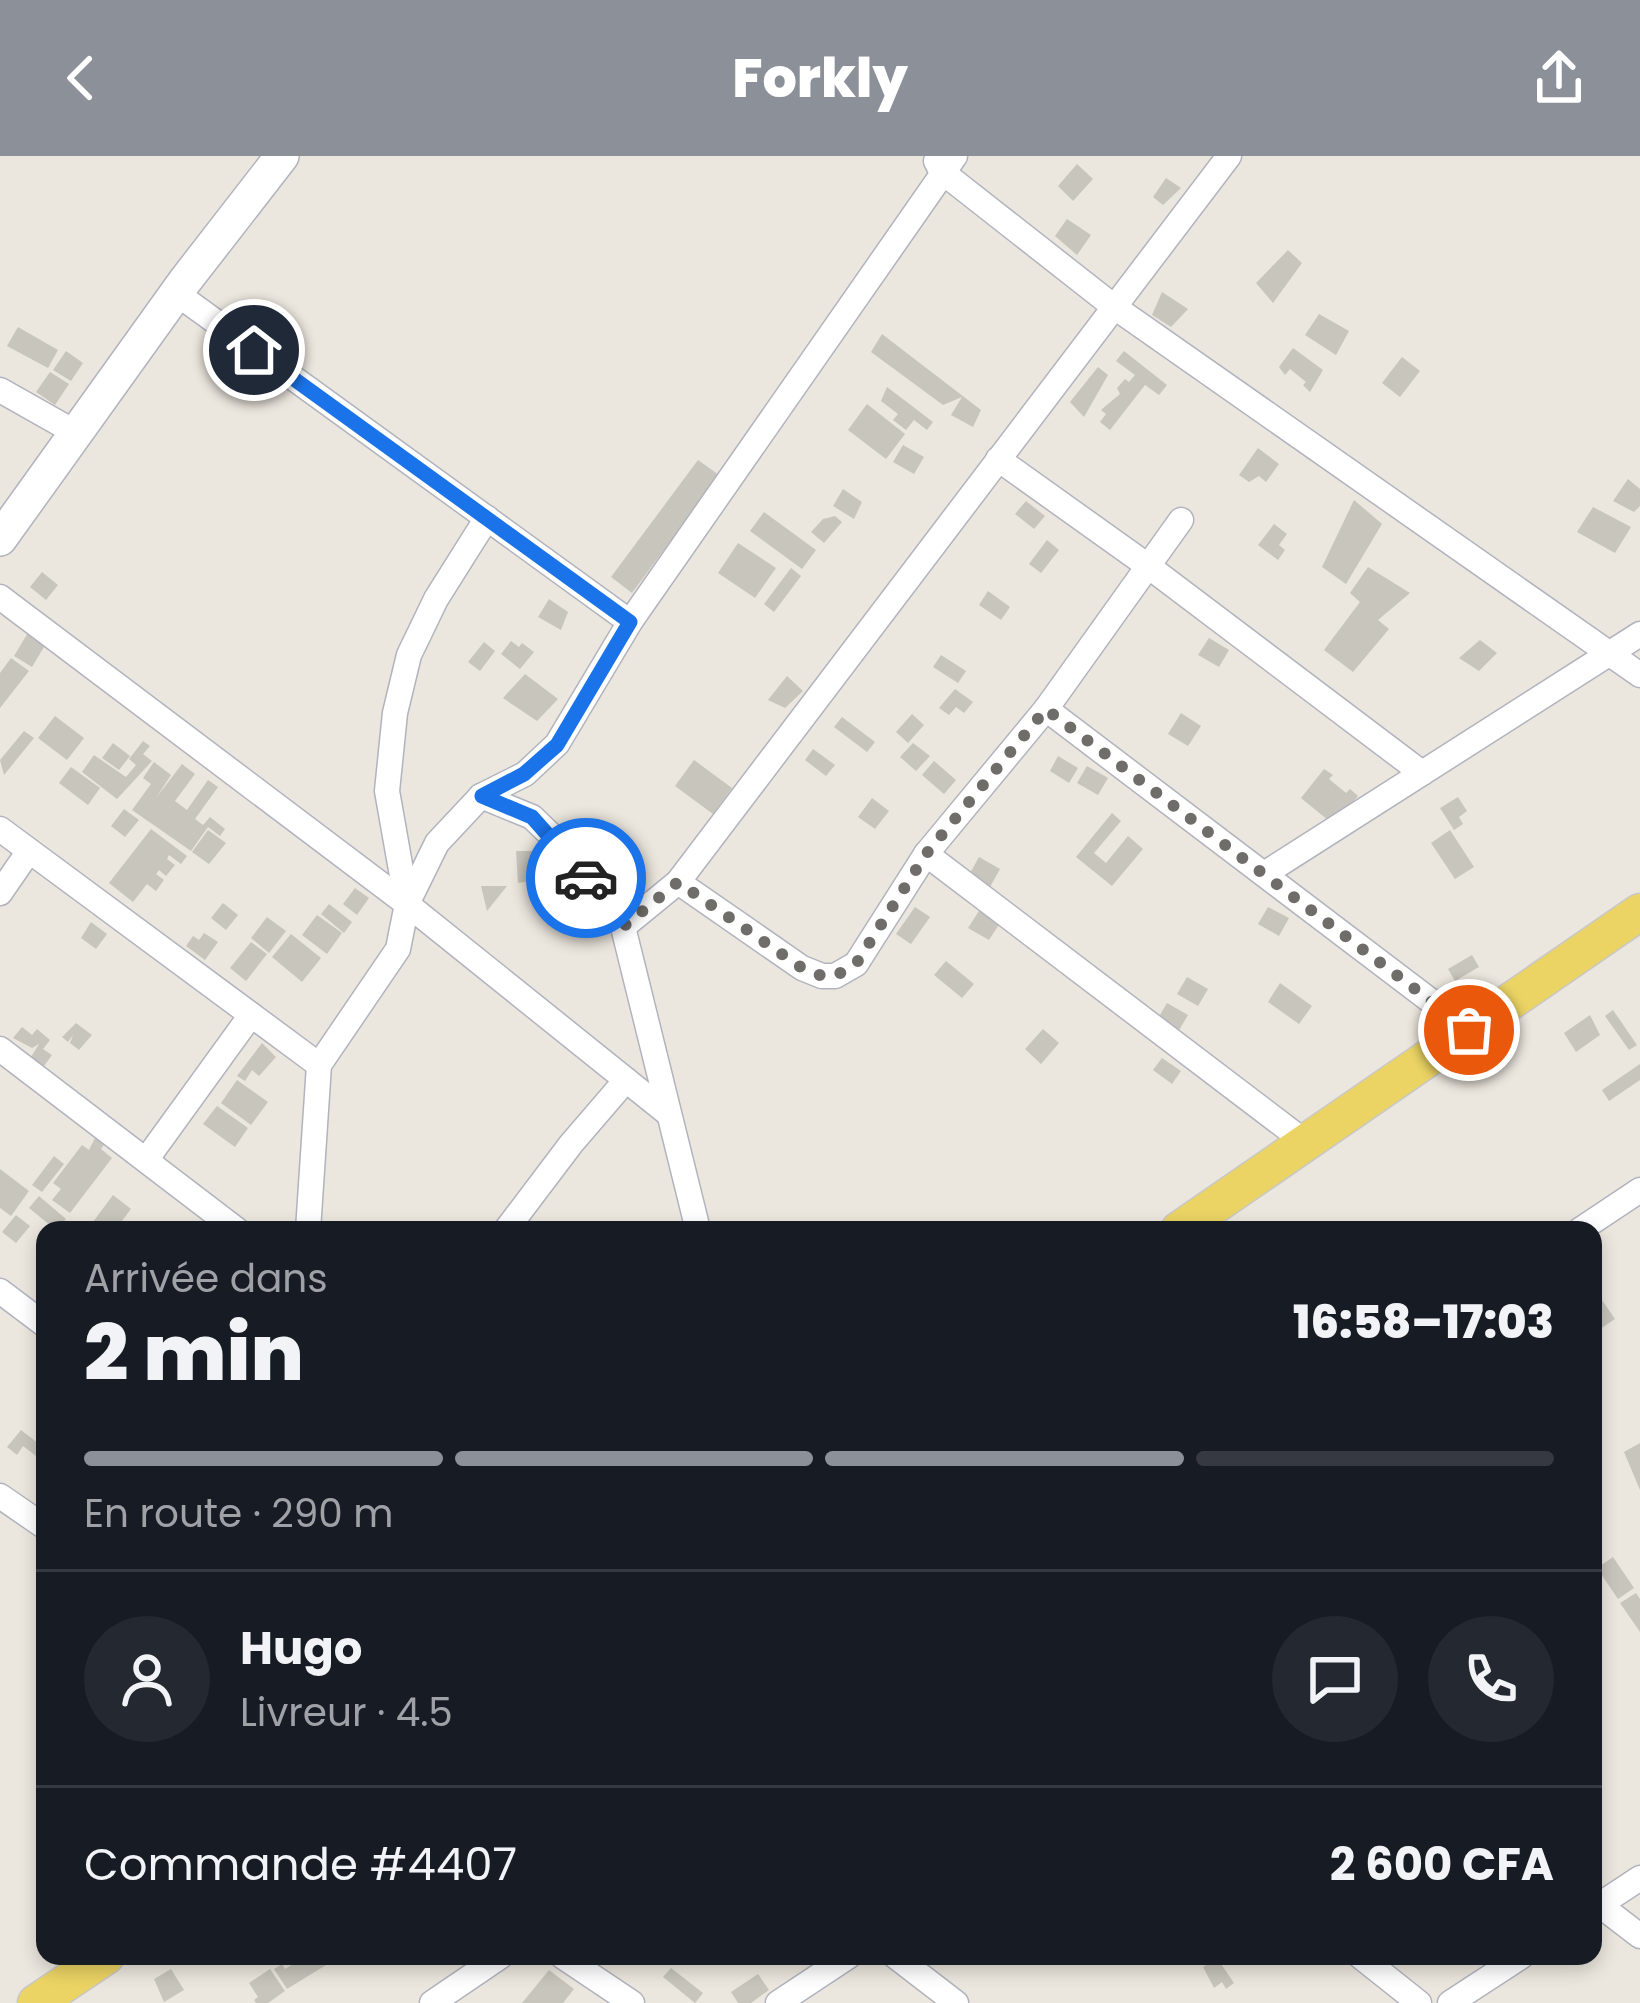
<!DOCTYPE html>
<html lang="fr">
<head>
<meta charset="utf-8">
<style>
	body { margin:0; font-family:Poppins,sans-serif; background:#242831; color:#f1f3f6; height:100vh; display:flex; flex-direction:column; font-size:45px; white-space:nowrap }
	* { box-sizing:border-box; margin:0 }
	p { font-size:39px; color:#9ea1a6 }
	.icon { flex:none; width:66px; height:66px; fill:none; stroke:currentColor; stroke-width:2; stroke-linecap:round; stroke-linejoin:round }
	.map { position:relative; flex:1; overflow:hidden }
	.panel { position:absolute; left:36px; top:1065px; width:1566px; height:744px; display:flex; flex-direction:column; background:#171b24; border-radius:24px; box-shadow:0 6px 18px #0003 }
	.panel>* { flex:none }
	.pin { position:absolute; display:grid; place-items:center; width:102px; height:102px; color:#fff; margin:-51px; border:6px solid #fff; border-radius:50%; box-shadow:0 3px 12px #0007 }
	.courier { position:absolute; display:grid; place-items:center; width:120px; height:120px; margin:-60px; border:9px solid #1a73e8; border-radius:50%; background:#fff; color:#222; box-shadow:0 3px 15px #0007 }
	.headline em { font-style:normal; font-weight:800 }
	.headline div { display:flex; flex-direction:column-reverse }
	.headline { display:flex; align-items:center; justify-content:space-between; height:204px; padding:0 48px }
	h1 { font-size:78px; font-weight:800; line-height:90px }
	.bar { display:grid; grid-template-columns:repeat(4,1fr); gap:18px 12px; align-content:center; height:144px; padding:0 48px }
	.bar i { height:15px; border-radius:9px; background:#363941 }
	.bar .active { background:#8c9099 }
	.bar p { grid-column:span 4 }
	.line { display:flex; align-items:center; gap:30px; padding:0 48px; border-top:3px solid #363941 }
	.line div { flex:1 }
	.round { display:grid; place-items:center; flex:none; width:126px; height:126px; border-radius:63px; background:#242831 }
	header { display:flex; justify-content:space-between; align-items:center; height:156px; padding:0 48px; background:#8c9099; color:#fff; font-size:54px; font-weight:800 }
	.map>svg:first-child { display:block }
</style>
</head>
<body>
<header><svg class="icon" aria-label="back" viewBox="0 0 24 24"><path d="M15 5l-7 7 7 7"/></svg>Forkly<svg class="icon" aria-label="share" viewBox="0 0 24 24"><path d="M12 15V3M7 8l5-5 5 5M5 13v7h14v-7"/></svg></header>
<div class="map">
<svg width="1640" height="1847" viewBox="0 0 1640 1847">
	<rect width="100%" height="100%" fill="#ece7de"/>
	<!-- building -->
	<g fill="#c8c5bc">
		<path d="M1077 8 1093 23 1073 45 1058 30Z"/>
		<path d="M1166 22 1181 32 1163 49 1153 41Z"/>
		<path d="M1067 63 1091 79 1077 99 1055 80Z"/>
		<path d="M1288 94 1302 107 1273 147 1256 127Z"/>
		<path d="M1162 136 1188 153 1171 171 1152 159Z"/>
		<path d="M1319 158 1349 175 1336 199 1305 179Z"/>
		<path d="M18 171 58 194 48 212 7 190Z"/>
		<path d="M882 178 981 254 973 271 951 259 962 241 943 249 871 196Z"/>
		<path d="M1293 192 1323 214 1310 236 1303 229 1306 226 1290 213 1285 219 1279 211Z"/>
		<path d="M66 195 83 207 71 225 53 214Z"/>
		<path d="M1124 195 1167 229 1159 239 1145 229 1110 274 1100 266 1106 258 1101 254 1120 238 1117 232 1125 223 1129 226 1135 219 1116 205Z"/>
		<path d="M1402 201 1420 215 1400 241 1382 227Z"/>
		<path d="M1098 211 1108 219 1084 261 1070 246Z"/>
		<path d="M50 216 69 228 55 249 36 236Z"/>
		<path d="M887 231 933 266 927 274 914 264 906 274 893 264 898 258 881 245Z"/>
		<path d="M867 248 905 278 886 303 848 274Z"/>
		<path d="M903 289 924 301 914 318 893 306Z"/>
		<path d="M1258 292 1279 308 1266 326 1259 320 1249 326 1239 319Z"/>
		<path d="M698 304 719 319 632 437 611 421Z"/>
		<path d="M1628 323 1640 333V350L1634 356 1613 345Z"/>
		<path d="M843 333 862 346 854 363 833 350Z"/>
		<path d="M1354 344 1382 368 1346 428 1322 411Z"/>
		<path d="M1026 345 1045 360 1034 373 1015 358Z"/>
		<path d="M1593 351 1631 371 1615 397 1577 376Z"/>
		<path d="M764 356 816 394 802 413 750 375Z"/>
		<path d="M835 360 842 366 824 387 811 376 823 363Z"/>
		<path d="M1274 368 1287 378 1279 389 1285 394 1278 404 1258 389Z"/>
		<path d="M1047 384 1059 394 1041 417 1029 408Z"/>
		<path d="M738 387 776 412 755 442 718 417Z"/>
		<path d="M1368 411 1410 437 1378 464 1389 473 1353 516 1324 494 1360 446 1350 437Z"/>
		<path d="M791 412 801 420 774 456 764 448Z"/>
		<path d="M42 416 58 429 46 444 30 431Z"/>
		<path d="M988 435 1010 451 1001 464 979 449Z"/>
		<path d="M549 443 568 456 561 474 538 461Z"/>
		<path d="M29 475 47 486 32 511 14 500Z"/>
		<path d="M1209 482 1229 494 1219 511 1198 499Z"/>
		<path d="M1480 484 1497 497 1479 515 1459 502Z"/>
		<path d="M511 485 519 491 522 487 534 496 520 513 501 498Z"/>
		<path d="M484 486 495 495 480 515 468 506Z"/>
		<path d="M941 499 966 515 958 527 933 511Z"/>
		<path d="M11 502 29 515 0 552V517Z"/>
		<path d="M525 518 558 543 537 565 503 542Z"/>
		<path d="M787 520 803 535 785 552 768 544Z"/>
		<path d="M955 533 973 546 964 557 956 551 949 559 939 552Z"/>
		<path d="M1181 557 1201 570 1188 590 1168 578Z"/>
		<path d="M912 558 924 569 908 587 896 576Z"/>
		<path d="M55 560 84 582 67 604 38 582Z"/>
		<path d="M842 561 875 586 867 596 834 571Z"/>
		<path d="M24 575 34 582 4 619 0 604Z"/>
		<path d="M143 585 150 590 143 598 152 605 117 643 82 616 94 599 126 621 136 609 129 603Z"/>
		<path d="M113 587 130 600 119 614 102 602Z"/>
		<path d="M913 587 930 600 916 615 900 601Z"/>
		<path d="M813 593 835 609 826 620 805 604Z"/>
		<path d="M1058 600 1078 612 1069 627 1050 615Z"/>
		<path d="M694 604 732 632 713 658 675 630Z"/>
		<path d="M934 605 956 624 944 638 922 619Z"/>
		<path d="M154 606 171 619 156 642 182 608 195 618 175 645 187 654 208 624 218 631 195 663 203 669 210 661 225 673 220 680 208 671 191 695 132 654 151 628 143 622Z"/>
		<path d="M1087 610 1108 622 1098 639 1077 627Z"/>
		<path d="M71 611 100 632 88 649 59 627Z"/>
		<path d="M1324 613 1333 619 1329 623 1346 637 1350 633 1358 640 1334 669 1301 642Z"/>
		<path d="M1458 641 1467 655 1459 661 1463 668 1454 674 1440 652Z"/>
		<path d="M872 642 889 655 875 673 858 661Z"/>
		<path d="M124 653 139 664 125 681 111 670Z"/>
		<path d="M1112 657 1121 665 1094 697 1106 707 1128 680 1143 693 1112 730 1076 701Z"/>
		<path d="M151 673 187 700 181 708 169 699 167 703 175 709 166 720 159 714 156 718 164 724 156 735 147 728 133 746 109 727Z"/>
		<path d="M208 674 226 687 209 708 192 696Z"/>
		<path d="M1450 674 1474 711 1455 723 1431 687Z"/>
		<path d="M516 695H533L537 724 518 727Z"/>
		<path d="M979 701 1000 713 990 731 969 719Z"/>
		<path d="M481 730H507L487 755Z"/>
		<path d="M355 732 369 742 357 759 343 748Z"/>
		<path d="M223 747 238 759 226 774 211 762Z"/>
		<path d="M329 748 352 766 344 777 321 758Z"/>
		<path d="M915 751 930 761 911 788 896 778Z"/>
		<path d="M1268 751 1289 762 1279 780 1258 768Z"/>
		<path d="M979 755 1000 767 989 784 968 772Z"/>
		<path d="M317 759 342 777 327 798 302 779Z"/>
		<path d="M267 761 286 775 269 797 251 782Z"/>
		<path d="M91 766 107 778 96 793 81 782Z"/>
		<path d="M204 777 218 786 205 804 186 790 193 780 199 784Z"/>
		<path d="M291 778 321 802 302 826 272 801Z"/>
		<path d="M251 786 267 798 246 825 230 812Z"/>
		<path d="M1472 799 1479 811 1455 825 1448 813Z"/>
		<path d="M946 805 974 828 962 842 934 819Z"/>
		<path d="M1187 821 1208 833 1198 850 1177 838Z"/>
		<path d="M1280 827 1312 850 1299 868 1268 846Z"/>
		<path d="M1167 847 1188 859 1178 876 1157 864Z"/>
		<path d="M1613 854 1637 889 1629 894 1605 860Z"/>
		<path d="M1590 859 1600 879 1576 896 1564 877Z"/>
		<path d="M76 867 92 879 79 894 70 887 73 879 68 886 62 881Z"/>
		<path d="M22 871 32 879 37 873 50 884 43 893 52 899 44 910 31 901 39 888 32 892 13 882Z"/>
		<path d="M1043 873 1059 887 1041 908 1025 893Z"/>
		<path d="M262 887 276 901 259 920 252 914 245 925 237 920Z"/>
		<path d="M1162 902 1181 915 1172 928 1153 914Z"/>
		<path d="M1640 908V924L1609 945 1602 934Z"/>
		<path d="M237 924 268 946 251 969 221 947Z"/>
		<path d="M217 950 248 972 235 991 203 968Z"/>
		<path d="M96 980 105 987 101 993 112 1002 70 1057 52 1044 61 1033 53 1027 82 989 89 994Z"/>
		<path d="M54 1000 64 1008 42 1036 32 1029Z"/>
		<path d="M0 1013 29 1035 11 1060 0 1052Z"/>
		<path d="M113 1039 131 1053 115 1074H87Z"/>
		<path d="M39 1040 66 1063 56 1074 29 1052Z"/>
		<path d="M16 1059 30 1070 16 1087 2 1076Z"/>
		<path d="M1593 1131 1615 1163 1597 1175 1593 1169Z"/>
		<path d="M21 1274 43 1291 36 1300 23 1290 17 1299 7 1291Z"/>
		<path d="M1640 1287V1334L1624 1296Z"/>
		<path d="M1613 1401 1634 1432 1618 1443 1597 1412Z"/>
		<path d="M1636 1437 1640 1443V1476L1620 1447Z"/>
		<path d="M306 1800H320L326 1809 287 1833 274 1813 282 1808 285 1813Z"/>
		<path d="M1217 1802 1234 1827 1226 1833 1222 1826 1214 1832 1203 1811Z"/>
		<path d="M671 1812 703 1837 695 1847 663 1821Z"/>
		<path d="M171 1813 184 1834 164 1846 154 1823Z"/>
		<path d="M270 1813 285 1835 268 1847H256L254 1844 258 1841 249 1827Z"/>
		<path d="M549 1814 574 1833 563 1847H522Z"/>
		<path d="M758 1818 769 1834 751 1847H738L731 1836Z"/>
	</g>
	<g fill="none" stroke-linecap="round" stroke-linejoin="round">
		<defs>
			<g id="minor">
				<path d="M936 5 941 15 1113 150 1640 519"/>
				<path d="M176 137 630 466"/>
				<path d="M0 234 78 278"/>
				<path d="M998 303 1148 410 1422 617"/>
				<path d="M0 441 407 748 666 956"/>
				<path d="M1046 553 1469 874"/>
				<path d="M481 640 532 661 560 688 623 771 698 1074"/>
				<path d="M0 673 319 909"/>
				<path d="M926 698 1305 986"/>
				<path d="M1264 718 1640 478"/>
				<path d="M678 726 802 812 822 820H835L856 808 926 698 1046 553 1181 364"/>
				<path d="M0 737 29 695"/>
				<path d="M407 748 387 635 395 557 409 499 436 443 487 362"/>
				<path d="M623 771 678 726 1229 0"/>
				<path d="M0 893 237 1074"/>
				<path d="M146 1004 251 859"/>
				<path d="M308 1074 319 909 398 793 407 748 437 687 481 640 525 618 557 588 630 466 955 0"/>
				<path d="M506 1074 571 988 626 924"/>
				<path d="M1580 1074 1640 1034"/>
				<path d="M0 1135 45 1169"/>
				<path d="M0 1340 45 1371"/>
				<path d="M1593 1744 1640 1780"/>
				<path d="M1593 1753 1640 1722"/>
				<path d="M562 1800 632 1847"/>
				<path d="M895 1800 956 1847"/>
				<path d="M1360 1800 1419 1847"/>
				<path d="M432 1847 501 1800"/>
				<path d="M778 1847 849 1800"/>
				<path d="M1450 1847 1522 1800"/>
			</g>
			<path id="secondary" d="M0 383 185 125 282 0"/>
			<g id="primary">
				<path d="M1179 1074 1640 756"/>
				<path d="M36 1847 106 1800"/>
			</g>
		</defs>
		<!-- minor casing -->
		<use href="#minor" stroke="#b1b3be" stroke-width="27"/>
		<!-- secondary casing -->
		<use href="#secondary" stroke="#b1b3be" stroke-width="36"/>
		<!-- primary casing -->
		<use href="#primary" stroke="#c8c8c8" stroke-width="39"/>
		<!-- minor -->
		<use href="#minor" stroke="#fff" stroke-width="24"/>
		<!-- secondary -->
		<use href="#secondary" stroke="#fff" stroke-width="33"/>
		<!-- primary -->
		<use href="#primary" stroke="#ebd464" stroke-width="36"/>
	</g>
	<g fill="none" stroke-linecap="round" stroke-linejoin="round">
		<!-- done -->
		<path stroke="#6f6d6a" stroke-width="12" stroke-dasharray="0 21.6" d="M586 722 623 771 678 726 802 812 822 820H835L856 808 926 698 1046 553 1469 874"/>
		<!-- route -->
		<path stroke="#1a73e8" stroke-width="15" d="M254 194 630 466 557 589 524 618 482 640 532 661 586 722"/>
	</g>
</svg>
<div class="pin" style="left:1469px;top:874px;background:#ea580c"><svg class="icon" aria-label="bag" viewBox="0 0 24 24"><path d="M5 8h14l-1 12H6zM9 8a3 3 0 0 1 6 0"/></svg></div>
<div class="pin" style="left:254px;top:194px;background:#1f2937"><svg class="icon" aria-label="home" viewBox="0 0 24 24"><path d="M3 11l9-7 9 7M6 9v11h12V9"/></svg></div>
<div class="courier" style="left:586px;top:722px"><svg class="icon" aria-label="car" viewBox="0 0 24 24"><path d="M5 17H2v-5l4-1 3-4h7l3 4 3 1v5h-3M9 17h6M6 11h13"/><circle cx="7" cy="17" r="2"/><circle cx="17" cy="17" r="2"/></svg></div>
<section class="panel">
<div class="headline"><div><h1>2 min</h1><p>Arrivée dans</p></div><em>16:58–17:03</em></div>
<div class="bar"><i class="active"></i><i class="active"></i><i class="active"></i><i></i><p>En route · 290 m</p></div>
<div class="line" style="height:216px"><a class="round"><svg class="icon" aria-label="person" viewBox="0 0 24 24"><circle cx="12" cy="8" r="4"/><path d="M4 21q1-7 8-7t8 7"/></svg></a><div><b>Hugo</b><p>Livreur · 4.5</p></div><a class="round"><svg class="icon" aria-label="chat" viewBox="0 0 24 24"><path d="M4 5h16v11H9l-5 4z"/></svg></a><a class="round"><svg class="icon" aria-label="phone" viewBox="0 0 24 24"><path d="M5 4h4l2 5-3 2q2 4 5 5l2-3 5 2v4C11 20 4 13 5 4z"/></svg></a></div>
<div class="line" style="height:156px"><div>Commande #4407</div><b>2 600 CFA</b></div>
</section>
</div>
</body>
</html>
